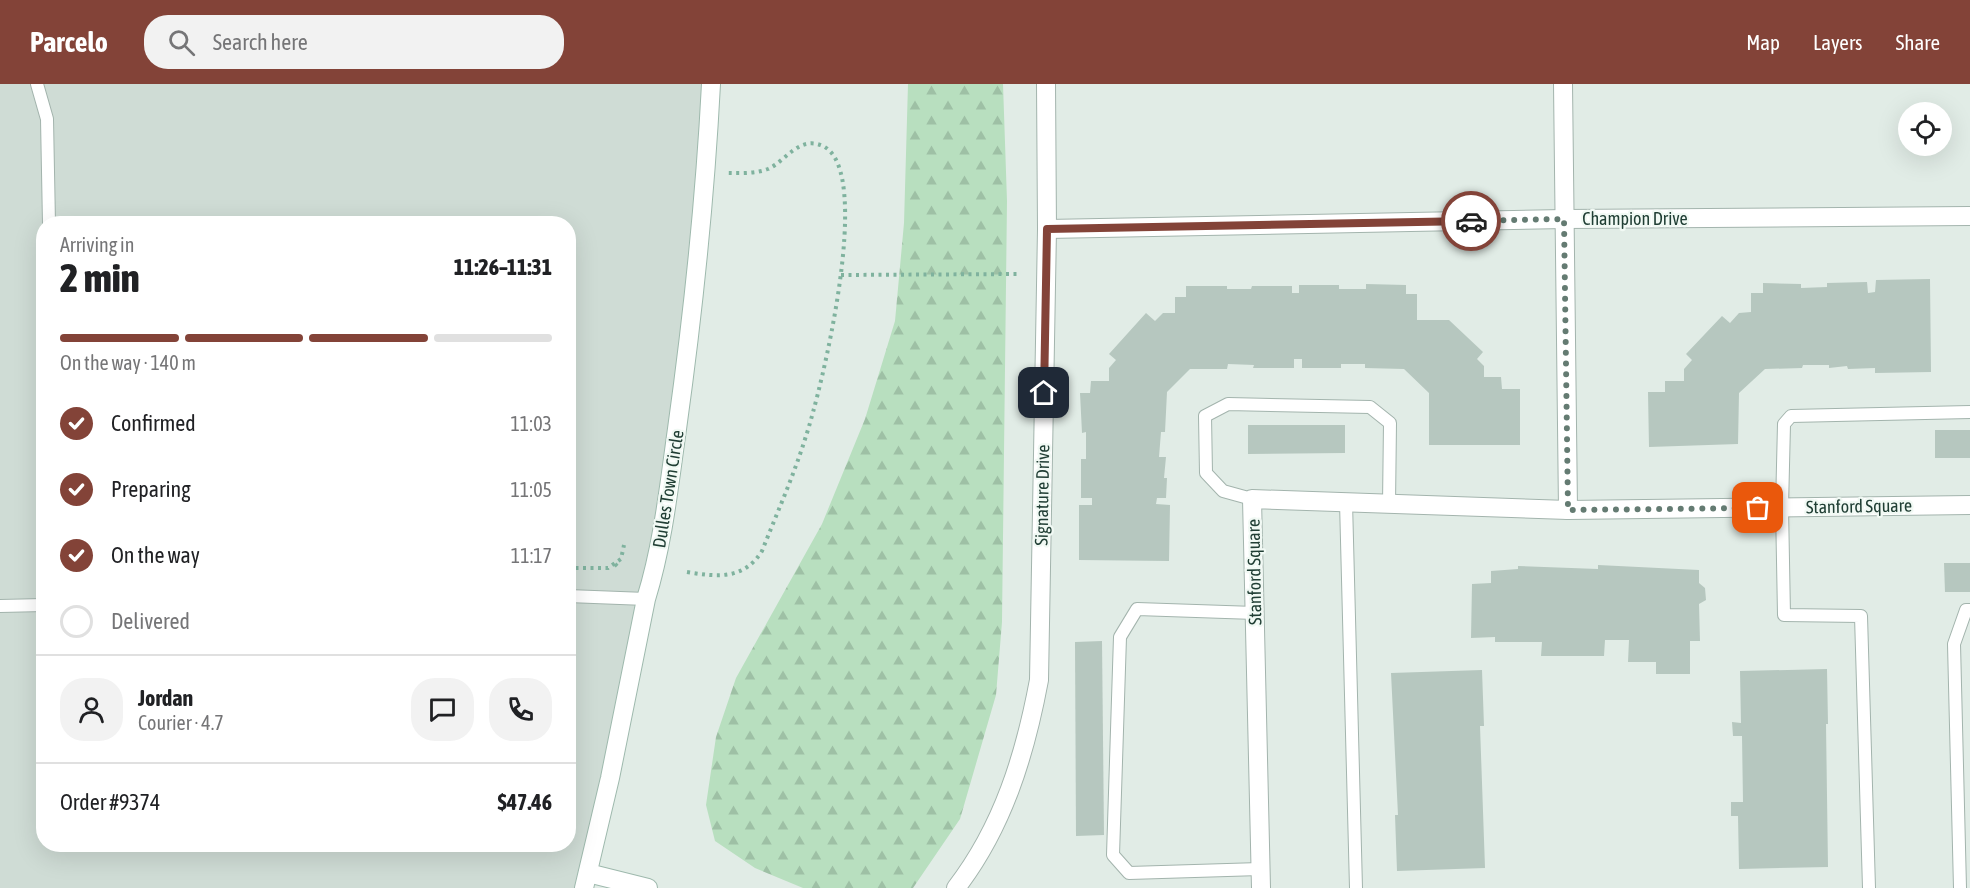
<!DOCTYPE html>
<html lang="en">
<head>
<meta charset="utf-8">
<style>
	body { margin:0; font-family:"Asap Condensed",sans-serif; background:#f2f2f2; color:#202124; height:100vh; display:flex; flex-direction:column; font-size:22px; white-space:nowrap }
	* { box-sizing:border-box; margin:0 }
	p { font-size:20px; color:#757577 }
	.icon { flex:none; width:33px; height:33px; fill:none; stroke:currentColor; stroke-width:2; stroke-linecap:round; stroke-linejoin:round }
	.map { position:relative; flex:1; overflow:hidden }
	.side { position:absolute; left:36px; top:132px; width:540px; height:636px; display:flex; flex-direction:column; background:#fff; border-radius:24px; box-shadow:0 6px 24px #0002 }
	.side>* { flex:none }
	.controls { position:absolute; left:1898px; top:18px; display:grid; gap:12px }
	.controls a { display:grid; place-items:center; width:54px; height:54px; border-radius:50%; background:#fff; box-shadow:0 6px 24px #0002; font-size:30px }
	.pin { position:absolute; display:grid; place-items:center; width:51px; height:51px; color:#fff; margin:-26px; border-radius:12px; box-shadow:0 3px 9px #0006 }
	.courier { position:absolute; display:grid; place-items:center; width:60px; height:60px; margin:-30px; border:4px solid #834338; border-radius:50%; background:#fff; color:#222; box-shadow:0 2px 8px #0007 }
	.head em { font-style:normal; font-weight:800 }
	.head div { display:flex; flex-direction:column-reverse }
	.head { display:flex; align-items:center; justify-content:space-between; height:102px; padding:0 24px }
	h1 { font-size:39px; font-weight:800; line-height:45px }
	.bar { display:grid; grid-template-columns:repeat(4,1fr); gap:9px 6px; align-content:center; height:72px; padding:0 24px }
	.bar i { height:8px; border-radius:4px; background:#e0e0e0 }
	.bar .current { background:#834338 }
	.bar p { grid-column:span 4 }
	.line { display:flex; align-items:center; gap:15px; padding:0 24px; border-top:2px solid #e0e0e0 }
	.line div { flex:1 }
	.round { display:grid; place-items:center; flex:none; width:63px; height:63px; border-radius:24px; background:#f2f2f2 }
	ol { padding:0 24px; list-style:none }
	li { display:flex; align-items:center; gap:18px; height:66px }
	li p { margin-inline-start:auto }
	li .icon { padding:6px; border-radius:50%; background:#834338; color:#fff; stroke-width:4 }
	li:last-child { color:#757577 }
	li i { width:33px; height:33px; border:3px solid #e0e0e0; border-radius:50% }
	header { display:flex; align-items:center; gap:36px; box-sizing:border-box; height:84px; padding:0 30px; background:#834338; color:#fff }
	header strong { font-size:28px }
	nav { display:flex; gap:33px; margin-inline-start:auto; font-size:21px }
	.search { width:420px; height:54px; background:#f2f2f2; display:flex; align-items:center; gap:15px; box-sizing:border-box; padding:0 21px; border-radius:24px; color:#757577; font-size:22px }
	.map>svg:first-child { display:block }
</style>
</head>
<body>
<header>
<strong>Parcelo</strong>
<div class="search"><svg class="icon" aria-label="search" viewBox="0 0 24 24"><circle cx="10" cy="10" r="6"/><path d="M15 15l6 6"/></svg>Search here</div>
<nav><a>Map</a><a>Layers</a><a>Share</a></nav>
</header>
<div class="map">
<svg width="1970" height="804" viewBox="0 0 1970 804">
	<defs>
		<pattern id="forest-firs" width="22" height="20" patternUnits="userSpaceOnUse" patternTransform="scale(1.5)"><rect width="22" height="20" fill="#b8dfbf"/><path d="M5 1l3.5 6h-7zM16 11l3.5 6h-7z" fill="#9ec0a5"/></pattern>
	</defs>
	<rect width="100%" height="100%" fill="#e1ece6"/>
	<!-- built -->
	<path fill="#cfdcd5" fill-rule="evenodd" d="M0 0H711L689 264 584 804H0ZM44 140H568V760H44Z"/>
	<!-- forest -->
	<path fill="url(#forest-firs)" d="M908 0H1003L1007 117 1002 538 996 611 960 735 913 804H803L755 784 715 757 706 721 716 653 736 594 822 440 865 335 895 237 904 139Z"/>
	<!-- building -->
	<g fill="#b6c7bf">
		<path d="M1930 195 1931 288 1875 289V284L1848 285 1847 282 1829 284V281H1803L1802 284 1765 285 1739 309 1738 360 1649 363 1648 308H1665V297H1684V285L1692 276 1686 270 1722 232 1730 239 1739 229 1751 228V209H1763V199L1801 200V204L1827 203V199L1867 198 1868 209 1875 208 1876 196Z"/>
		<path d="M1366 200 1406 201V210H1417V236H1449L1483 268 1477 275 1484 282V293H1501L1502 305H1520V361H1429V309L1404 285 1365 284V280H1341V284H1302V275H1294V284H1253L1254 281 1228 280 1227 285H1190L1167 308 1165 348H1161L1159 373H1166L1164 394H1167L1166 414H1157L1156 420 1170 421 1169 477 1079 476V421H1092V414H1081V375H1086V348L1082 349 1080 309H1090L1091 297H1109V284L1116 276 1109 270 1146 229 1155 237 1163 229H1175V213H1186V202H1227V205H1251L1252 202H1292V209H1299V201H1339V205H1366Z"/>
		<path d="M1248 341H1345V369L1248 370Z"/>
		<rect x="1935" y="346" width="35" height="28"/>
		<path d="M1944 479H1970V508H1945Z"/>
		<path d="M1598 481 1699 486V499L1705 504 1706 516 1699 520 1700 557H1690V590H1656V578H1628L1629 556H1605L1604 572H1541L1542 558H1495V553L1471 554 1472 500 1491 499V487L1518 485V482L1598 485Z"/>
		<path d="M1102 557 1104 751 1076 752 1075 558Z"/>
		<path d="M1827 585 1828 640H1826L1828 783 1739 785 1738 732H1731V718H1743L1742 652H1733L1732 638 1741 639 1740 587Z"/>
		<path d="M1482 586 1484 642H1480L1485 784 1397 787 1395 731H1398L1391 589Z"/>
	</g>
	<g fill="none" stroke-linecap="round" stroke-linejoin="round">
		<defs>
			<g id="lane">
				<path d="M37 0 47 35 49 140"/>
				<path d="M1252 415 1223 407 1206 389 1205 332 1228 320 1370 323 1390 339 1389 420"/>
				<path d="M1346 418 1356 804"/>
				<path d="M568 512 646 515"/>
				<path d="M0 522 44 521"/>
				<path d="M1255 529 1137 525 1120 553 1113 771 1129 789 1260 785"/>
				<path d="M1869 804 1861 532 1784 531 1782 423 1784 340 1791 332 1970 328"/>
				<path d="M1960 804 1954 560 1966 526H1970"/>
			</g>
			<g id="street">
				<path d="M1563 0 1568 426"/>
				<path d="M1047 145 1565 135 1970 132"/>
				<path d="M956 804C1003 743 1025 671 1039 596L1047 145 1046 0"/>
				<path d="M1261 804 1252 415 1568 426 1970 421"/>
			</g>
			<g id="secondary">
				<path d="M588 789 648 804"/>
				<path d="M584 804 610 694 646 515C663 460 669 402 677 345 693 230 705 116 711 0"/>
			</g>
		</defs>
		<!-- lane casing -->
		<use href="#lane" stroke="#a3b4ad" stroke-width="14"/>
		<!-- street casing -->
		<use href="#street" stroke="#a3b4ad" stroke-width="20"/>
		<!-- secondary casing -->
		<use href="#secondary" stroke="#9eb9ad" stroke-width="20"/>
		<!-- path -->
		<g stroke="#7fb29e" stroke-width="4" stroke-dasharray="3 4.5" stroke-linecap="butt">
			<path d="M841 191 1021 190"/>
			<path d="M615 480 620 485"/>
			<path d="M568 484H608L621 475 624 461"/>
			<path d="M687 488C717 493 744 496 762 467 777 429 794 391 806 352 821 307 875 87 823 62 799 51 786 77 768 85 755 90 740 89 727 89"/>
		</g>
		<!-- lane -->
		<use href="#lane" stroke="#fff" stroke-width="12"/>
		<!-- street -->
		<use href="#street" stroke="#fff" stroke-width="18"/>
		<!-- secondary -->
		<use href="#secondary" stroke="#fff" stroke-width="18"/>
	</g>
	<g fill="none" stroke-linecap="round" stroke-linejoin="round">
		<!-- done -->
		<path stroke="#647b72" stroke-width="6" stroke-dasharray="0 10.8" d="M1471 137 1564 135 1568 426 1758 424"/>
		<!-- route -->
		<path stroke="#834338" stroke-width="8" d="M1044 309 1047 145 1471 137"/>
	</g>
	<g text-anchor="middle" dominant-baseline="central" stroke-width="4.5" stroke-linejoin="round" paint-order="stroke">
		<!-- street labels -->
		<g font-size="18" fill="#203e34" stroke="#f1f9f4">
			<text x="1635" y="134">Champion Drive</text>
			<text transform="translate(668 405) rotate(-81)">Dulles Town Circle</text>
			<text transform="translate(1042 411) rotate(-89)">Signature Drive</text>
			<text transform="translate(1859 422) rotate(-1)">Stanford Square</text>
			<text transform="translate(1254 488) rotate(-91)">Stanford Square</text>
		</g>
	</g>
</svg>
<div class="controls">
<a><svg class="icon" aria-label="locate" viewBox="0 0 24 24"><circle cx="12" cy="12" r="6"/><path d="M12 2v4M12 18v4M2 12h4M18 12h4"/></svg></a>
</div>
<div class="pin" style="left:1758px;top:424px;background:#ea580c"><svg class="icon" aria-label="bag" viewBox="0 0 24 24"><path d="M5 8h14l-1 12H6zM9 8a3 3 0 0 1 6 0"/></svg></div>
<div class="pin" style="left:1044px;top:309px;background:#1f2937"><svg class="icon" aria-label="home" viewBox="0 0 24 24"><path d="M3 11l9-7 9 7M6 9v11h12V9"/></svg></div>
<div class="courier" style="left:1471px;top:137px"><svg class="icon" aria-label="car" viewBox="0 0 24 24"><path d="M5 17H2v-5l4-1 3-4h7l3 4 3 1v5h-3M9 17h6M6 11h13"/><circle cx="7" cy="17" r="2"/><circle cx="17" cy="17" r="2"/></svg></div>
<section class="side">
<div class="head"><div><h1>2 min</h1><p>Arriving in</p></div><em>11:26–11:31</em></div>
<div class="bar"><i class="current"></i><i class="current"></i><i class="current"></i><i></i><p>On the way · 140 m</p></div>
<ol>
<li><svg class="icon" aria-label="check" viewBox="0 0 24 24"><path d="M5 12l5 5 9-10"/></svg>Confirmed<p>11:03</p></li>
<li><svg class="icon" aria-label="check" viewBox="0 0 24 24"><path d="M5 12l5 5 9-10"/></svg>Preparing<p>11:05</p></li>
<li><svg class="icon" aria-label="check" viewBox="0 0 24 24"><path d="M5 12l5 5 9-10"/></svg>On the way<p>11:17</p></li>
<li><i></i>Delivered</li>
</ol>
<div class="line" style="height:108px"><a class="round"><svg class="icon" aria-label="person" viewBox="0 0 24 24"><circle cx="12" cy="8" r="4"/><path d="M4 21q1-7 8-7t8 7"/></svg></a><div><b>Jordan</b><p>Courier · 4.7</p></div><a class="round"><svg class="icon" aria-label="chat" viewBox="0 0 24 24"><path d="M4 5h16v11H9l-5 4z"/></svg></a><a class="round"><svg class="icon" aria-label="phone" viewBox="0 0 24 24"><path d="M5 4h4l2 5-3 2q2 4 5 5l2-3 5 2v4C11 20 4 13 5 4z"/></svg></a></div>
<div class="line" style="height:78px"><div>Order #9374</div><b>$47.46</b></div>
</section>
</div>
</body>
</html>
